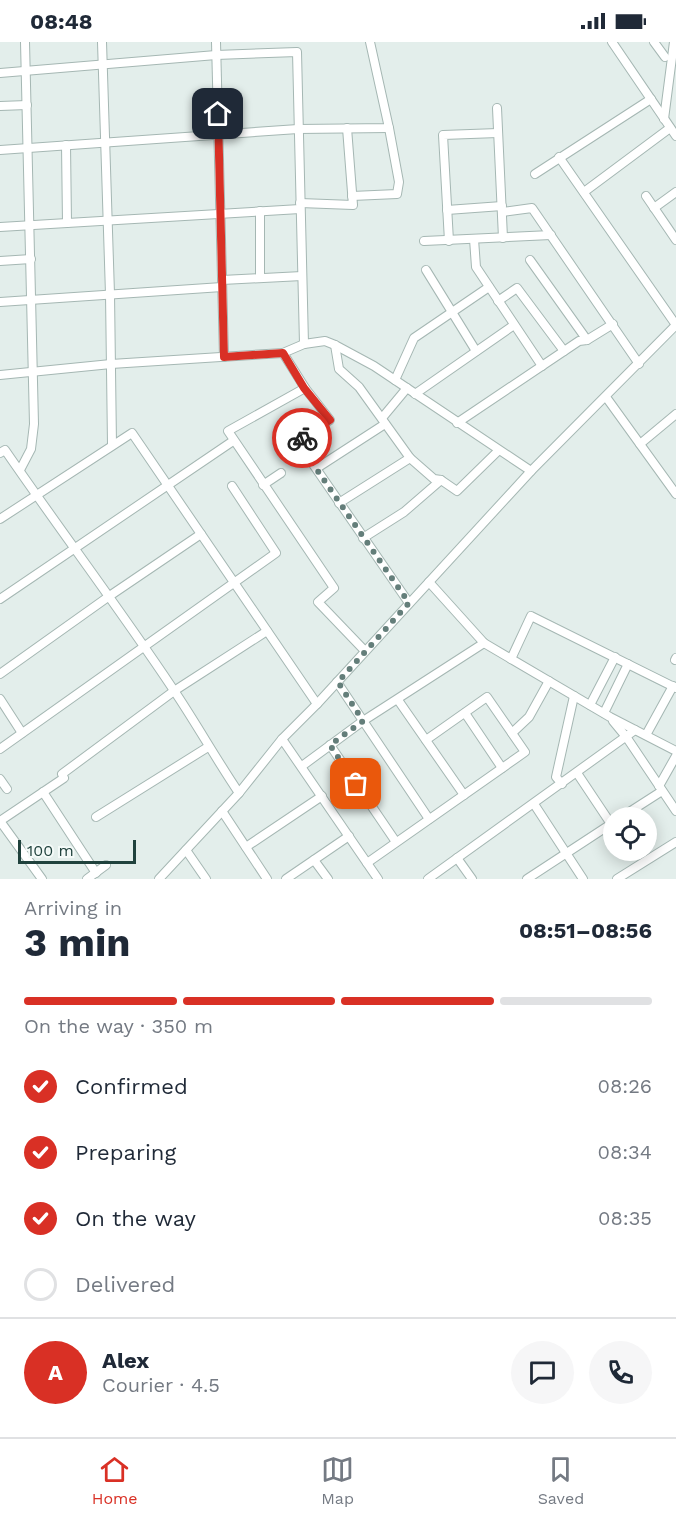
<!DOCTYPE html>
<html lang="en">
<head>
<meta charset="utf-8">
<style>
	body { margin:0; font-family:"Work Sans",sans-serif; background:#f6f6f7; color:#1f2937; height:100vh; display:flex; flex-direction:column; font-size:22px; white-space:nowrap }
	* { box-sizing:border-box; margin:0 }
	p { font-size:20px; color:#747a83 }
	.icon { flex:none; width:33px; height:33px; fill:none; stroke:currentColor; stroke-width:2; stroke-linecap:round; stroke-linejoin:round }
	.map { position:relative; height:837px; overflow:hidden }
	.drawer { display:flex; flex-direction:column; background:#fff; flex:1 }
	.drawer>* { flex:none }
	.controls { position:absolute; left:603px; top:765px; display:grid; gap:12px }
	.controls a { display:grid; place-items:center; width:54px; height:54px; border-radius:50%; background:#fff; box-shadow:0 3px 15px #0003; font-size:30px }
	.scale { position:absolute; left:18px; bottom:15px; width:118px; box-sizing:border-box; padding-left:6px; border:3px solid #20423d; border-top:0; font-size:16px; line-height:21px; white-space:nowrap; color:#20423d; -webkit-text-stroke:4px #f4faf8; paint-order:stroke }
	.pin { position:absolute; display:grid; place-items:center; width:51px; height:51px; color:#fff; margin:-26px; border-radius:12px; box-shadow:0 3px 9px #0006 }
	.courier { position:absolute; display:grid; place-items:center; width:60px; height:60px; margin:-30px; border:4px solid #d93025; border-radius:50%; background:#fff; color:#222; box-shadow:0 2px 8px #0007 }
	.headline em { font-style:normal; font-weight:700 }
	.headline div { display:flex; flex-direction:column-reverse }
	.headline { display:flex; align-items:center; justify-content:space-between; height:102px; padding:0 24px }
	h1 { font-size:39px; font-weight:700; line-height:45px }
	.bar { display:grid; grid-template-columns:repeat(4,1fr); gap:9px 6px; align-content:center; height:72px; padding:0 24px }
	.bar i { height:8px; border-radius:4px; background:#e0e1e3 }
	.bar .selected { background:#d93025 }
	.bar p { grid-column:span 4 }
	.line { display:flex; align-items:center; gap:15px; padding:0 24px; border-top:2px solid #e0e1e3 }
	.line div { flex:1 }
	.round { display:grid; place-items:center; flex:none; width:63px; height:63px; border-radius:32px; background:#f6f6f7 }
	ol { padding:0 24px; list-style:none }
	li { display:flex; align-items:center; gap:18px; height:66px }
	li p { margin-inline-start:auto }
	li .icon { padding:6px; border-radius:50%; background:#d93025; color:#fff; stroke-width:4 }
	li:last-child { color:#747a83 }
	li i { width:33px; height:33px; border:3px solid #e0e1e3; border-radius:50% }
	.status { display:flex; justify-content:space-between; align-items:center; height:42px; padding:0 30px; background:#fff; direction:ltr }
	.status svg { height:16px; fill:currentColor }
	.tab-bar { display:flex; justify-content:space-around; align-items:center; height:84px; border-top:2px solid #e0e1e3; background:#fff; font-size:16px; color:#747a83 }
	.tab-bar a { display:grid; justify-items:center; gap:3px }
	.tab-bar .selected { color:#d93025 }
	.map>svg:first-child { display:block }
</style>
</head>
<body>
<div class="status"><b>08:48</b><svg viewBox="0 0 49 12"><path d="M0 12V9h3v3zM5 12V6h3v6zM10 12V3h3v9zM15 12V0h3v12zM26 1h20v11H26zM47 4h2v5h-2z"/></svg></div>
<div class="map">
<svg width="676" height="837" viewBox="0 0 676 837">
	<rect width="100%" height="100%" fill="#e3eeeb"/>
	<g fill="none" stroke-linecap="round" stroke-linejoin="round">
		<defs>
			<g id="minor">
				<path d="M102 0 110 252 112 403"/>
				<path d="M216 0 224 315"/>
				<path d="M612 0 676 94"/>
				<path d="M654 0 665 15"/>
				<path d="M0 31 216 13 297 10 304 302"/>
				<path d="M0 64 27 63"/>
				<path d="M497 66 503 196"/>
				<path d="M664 77 674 0"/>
				<path d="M66 103 67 181"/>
				<path d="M0 108 298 87 389 86 370 0"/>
				<path d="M559 115 676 283"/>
				<path d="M535 132 651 57"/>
				<path d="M584 150 670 86"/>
				<path d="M352 154 397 152 399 140 389 86"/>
				<path d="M646 154 676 198"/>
				<path d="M300 161 353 163 347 86"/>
				<path d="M654 166 676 150"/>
				<path d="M447 168 502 164"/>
				<path d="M502 170 532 166 639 322"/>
				<path d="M0 185 300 167"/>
				<path d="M474 197 476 225 542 324"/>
				<path d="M424 199 551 193"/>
				<path d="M449 199 443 93 498 91"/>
				<path d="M530 218 587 298"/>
				<path d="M0 219 31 217"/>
				<path d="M426 228 476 309"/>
				<path d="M260 236V169"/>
				<path d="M222 238 302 234"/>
				<path d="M498 259 517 246 564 309"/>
				<path d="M0 260 222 245"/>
				<path d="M335 303 339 327 359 345 410 416 434 437 441 438 457 449 498 409"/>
				<path d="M283 311 305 346 330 378 283 408"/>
				<path d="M0 333 111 322 283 311 304 302 325 299 335 303 374 324 531 429"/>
				<path d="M395 338 414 296 489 245"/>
				<path d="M305 346 228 389 334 546 318 560 365 609"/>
				<path d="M415 352 514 283"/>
				<path d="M606 355 676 452"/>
				<path d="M382 376 407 346"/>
				<path d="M457 381 579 299 587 298 613 282"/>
				<path d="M297 399 409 561"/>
				<path d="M640 402 676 372"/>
				<path d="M0 411 5 408C60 488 119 566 173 647 196 681 216 717 239 751"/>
				<path d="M317 426 385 382"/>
				<path d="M20 428 31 407 34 382 25 0"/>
				<path d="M263 443 281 431"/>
				<path d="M339 461 410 416"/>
				<path d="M0 477 132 391 317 662"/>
				<path d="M363 496 404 470 441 438"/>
				<path d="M429 540 484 601 610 675 676 709"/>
				<path d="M0 557 233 399"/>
				<path d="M511 617 531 574 676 646"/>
				<path d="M675 618 676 616"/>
				<path d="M0 632 108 555 201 492"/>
				<path d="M337 640 429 777"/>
				<path d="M0 657 22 691"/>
				<path d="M398 658 464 753"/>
				<path d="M590 663 615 615"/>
				<path d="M465 671 502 726"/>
				<path d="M604 671 628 622"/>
				<path d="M613 679 627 696 676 769"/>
				<path d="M512 691 529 675 549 639"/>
				<path d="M646 693 673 644"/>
				<path d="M282 697 378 837"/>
				<path d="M330 703 396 800"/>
				<path d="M0 707 276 511 232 444"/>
				<path d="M302 724 363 679 484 601"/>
				<path d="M577 731 611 782"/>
				<path d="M0 737 7 747"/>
				<path d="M562 742 556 735 574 654"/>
				<path d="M659 744 676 714"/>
				<path d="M43 750 96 831"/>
				<path d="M534 762 583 837"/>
				<path d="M222 769 267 837"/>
				<path d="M96 775 208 705"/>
				<path d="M620 776 662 749"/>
				<path d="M0 779 64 736 62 732 174 649 267 589"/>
				<path d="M0 779 42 837"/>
				<path d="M246 805 322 754"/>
				<path d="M186 808 206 837"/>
				<path d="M457 816 472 837"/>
				<path d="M314 818 328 837"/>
				<path d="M367 821 525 710 487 655 426 698"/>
				<path d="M87 837 106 823"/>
				<path d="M159 837 239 751 282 697 317 662 531 429 676 283"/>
				<path d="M286 837 349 794"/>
				<path d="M428 837 635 688"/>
				<path d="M527 837 614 780"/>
				<path d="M617 837 676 800"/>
			</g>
		</defs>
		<!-- minor casing -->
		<use href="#minor" stroke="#a5b7b3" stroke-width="10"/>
		<!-- minor -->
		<use href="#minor" stroke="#fff" stroke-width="8"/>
	</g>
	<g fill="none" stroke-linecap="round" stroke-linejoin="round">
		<!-- done -->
		<path stroke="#647e7a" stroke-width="6" stroke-dasharray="0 10.8" d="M302 396 297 399 409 561 338 640 363 679 330 703 356 742"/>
		<!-- route -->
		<path stroke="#d93025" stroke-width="8" d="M218 72 224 315 283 311 304 346 330 378 302 396"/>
	</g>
</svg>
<div class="controls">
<a><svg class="icon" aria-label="locate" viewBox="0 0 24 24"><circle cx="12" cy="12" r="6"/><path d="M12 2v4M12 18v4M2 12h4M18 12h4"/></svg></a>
</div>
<div class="scale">100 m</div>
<div class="pin" style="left:356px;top:742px;background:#ea580c"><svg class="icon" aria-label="bag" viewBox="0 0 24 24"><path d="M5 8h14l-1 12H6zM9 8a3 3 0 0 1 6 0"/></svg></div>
<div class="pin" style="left:218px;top:72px;background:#1f2937"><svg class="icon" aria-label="home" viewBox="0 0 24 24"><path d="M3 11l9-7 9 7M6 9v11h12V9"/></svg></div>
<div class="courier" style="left:302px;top:396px"><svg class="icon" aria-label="bike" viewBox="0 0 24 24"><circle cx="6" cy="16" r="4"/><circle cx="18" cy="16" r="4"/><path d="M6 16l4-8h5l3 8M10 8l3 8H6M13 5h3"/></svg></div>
</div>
<section class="drawer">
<div class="headline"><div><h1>3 min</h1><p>Arriving in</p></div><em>08:51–08:56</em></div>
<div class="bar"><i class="selected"></i><i class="selected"></i><i class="selected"></i><i></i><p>On the way · 350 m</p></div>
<ol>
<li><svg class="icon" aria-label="check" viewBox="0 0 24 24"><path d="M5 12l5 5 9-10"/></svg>Confirmed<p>08:26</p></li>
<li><svg class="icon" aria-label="check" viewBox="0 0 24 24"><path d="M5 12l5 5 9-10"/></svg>Preparing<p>08:34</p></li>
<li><svg class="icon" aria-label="check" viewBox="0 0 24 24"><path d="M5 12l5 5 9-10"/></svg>On the way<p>08:35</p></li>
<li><i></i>Delivered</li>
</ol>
<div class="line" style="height:108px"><b class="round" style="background:#d93025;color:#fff">A</b><div><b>Alex</b><p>Courier · 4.5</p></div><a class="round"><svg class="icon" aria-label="chat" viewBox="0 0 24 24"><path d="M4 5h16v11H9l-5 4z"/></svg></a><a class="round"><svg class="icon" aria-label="phone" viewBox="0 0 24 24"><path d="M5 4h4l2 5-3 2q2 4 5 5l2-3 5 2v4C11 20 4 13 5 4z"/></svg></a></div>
</section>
<nav class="tab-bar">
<a class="selected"><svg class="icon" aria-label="home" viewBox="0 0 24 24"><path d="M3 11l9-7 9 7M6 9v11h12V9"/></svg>Home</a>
<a><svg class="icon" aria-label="map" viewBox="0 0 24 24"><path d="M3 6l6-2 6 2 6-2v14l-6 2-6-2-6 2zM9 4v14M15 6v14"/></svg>Map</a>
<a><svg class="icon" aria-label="saved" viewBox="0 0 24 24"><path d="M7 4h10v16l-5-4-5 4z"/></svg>Saved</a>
</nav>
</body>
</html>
